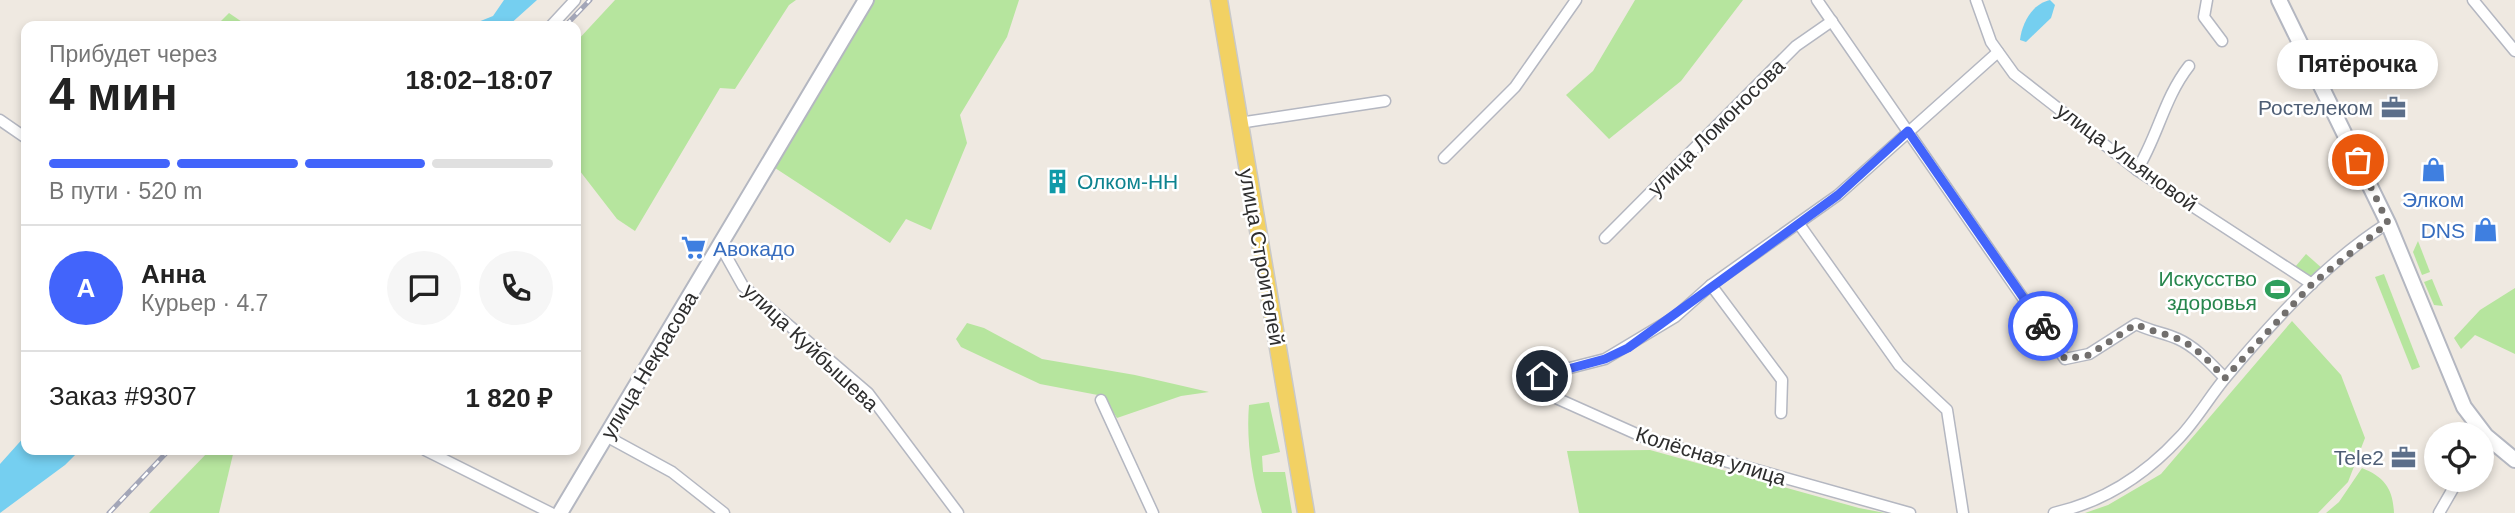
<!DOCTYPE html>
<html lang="ru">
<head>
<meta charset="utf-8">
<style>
	body { margin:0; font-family:Arial,sans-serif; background:#f6f6f6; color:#222; height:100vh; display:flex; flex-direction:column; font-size:26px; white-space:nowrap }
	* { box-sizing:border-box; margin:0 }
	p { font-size:23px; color:#767676 }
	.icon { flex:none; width:38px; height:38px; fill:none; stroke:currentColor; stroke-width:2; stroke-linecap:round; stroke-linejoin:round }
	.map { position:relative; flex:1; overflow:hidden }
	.drawer { position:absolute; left:21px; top:21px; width:560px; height:434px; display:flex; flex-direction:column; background:#fff; border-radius:14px; box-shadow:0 4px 10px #0003 }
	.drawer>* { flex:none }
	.controls { position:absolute; left:2424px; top:422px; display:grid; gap:14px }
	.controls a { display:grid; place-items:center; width:70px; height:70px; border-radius:50%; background:#fff; box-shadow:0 4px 10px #0003; font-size:35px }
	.pin { position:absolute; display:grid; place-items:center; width:60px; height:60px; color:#fff; margin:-30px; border:4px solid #fff; border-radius:50%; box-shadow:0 2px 7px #0007 }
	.courier { position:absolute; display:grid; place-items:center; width:70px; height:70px; margin:-35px; border:5px solid #4264fb; border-radius:50%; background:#fff; color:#222; box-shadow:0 2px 9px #0007 }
	.bubble { position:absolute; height:49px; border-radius:24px; background:#fff; box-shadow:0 4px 10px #0003; font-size:23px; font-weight:700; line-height:49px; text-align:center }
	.summary em { font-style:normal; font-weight:700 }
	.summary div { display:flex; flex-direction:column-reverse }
	.summary { display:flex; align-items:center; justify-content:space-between; height:119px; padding:0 28px }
	h1 { font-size:46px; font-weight:700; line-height:52px }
	.bar { display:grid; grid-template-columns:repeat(4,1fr); gap:10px 7px; align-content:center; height:84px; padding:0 28px }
	.bar i { height:9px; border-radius:5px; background:#e0e0e0 }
	.bar .selected { background:#4264fb }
	.bar p { grid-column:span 4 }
	.line { display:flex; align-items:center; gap:18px; padding:0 28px; border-top:2px solid #e0e0e0 }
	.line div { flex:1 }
	.round { display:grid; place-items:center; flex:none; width:74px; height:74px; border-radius:37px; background:#f6f6f6 }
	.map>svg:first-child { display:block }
</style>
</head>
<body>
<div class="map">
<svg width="2515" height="513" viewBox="0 0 2515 513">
	<rect width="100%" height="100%" fill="#efe9e1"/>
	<!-- green -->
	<g fill="#b6e59e">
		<path d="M615 0H796L789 5 735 89 720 88 635 231 617 219 576 166V42Z"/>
		<path d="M872 0H1019L1007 37 960 115 967 143 931 230 906 219 890 243 772 166Z"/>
		<path d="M1635 0H1743L1681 81 1609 139 1566 95 1593 71Z"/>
		<path d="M229 13 248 26H216Z"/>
		<path d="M2418 241 2430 272 2422 275 2413 252Z"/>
		<path d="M2306 254 2323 269 2312 279 2295 267Z"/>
		<path d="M2384 274 2420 367 2412 370 2375 277Z"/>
		<path d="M2432 279 2443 306 2434 305 2424 282Z"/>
		<path d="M2515 288V354L2475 335 2461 349 2454 338 2480 310Z"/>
		<path d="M2292 321 2341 375 2365 438 2348 482 2318 513H2085L2108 505 2161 474Z"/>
		<path d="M967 323 984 328 1042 359 1135 375 1209 392 1181 396 1117 418 1103 396 1040 384 961 347 956 339Z"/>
		<path d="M1269 402 1280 452 1262 456 1263 472H1285L1292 513H1262C1252 478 1246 441 1249 405Z"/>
		<path d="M210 450H234L219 513H149Z"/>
		<path d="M1650 450 1859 508 1885 513H1579L1567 451Z"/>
		<path d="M2362 468C2384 477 2393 488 2394 513H2326L2339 502Z"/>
	</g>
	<!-- water -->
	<g fill="#75cff0">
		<path d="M504 0H537L508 26H468L493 16Z"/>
		<path d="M2050 0 2055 5 2051 18 2026 42 2020 40C2022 23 2032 4 2050 0Z"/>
		<path d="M26 435V450H80L65 465 0 513V464Z"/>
	</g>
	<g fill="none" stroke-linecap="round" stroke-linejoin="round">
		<defs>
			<g id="street">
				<path d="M1817 0 2065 359 2089 354 2136 324C2150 331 2164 333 2178 339 2196 347 2211 364 2225 378"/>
				<path d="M1976 0 1991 42 2014 74 2137 170 2312 284"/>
				<path d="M2207 0 2204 17 2222 41"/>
				<path d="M2473 0 2515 51"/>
				<path d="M551 26 575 0"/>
				<path d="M0 120 26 138"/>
				<path d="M1239 123 1385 101"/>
				<path d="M1444 158 1515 87 1576 0"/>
				<path d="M2137 170C2158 136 2164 98 2189 66"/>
				<path d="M1799 224 1899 365 1947 410 1963 513"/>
				<path d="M1605 238 1796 46 1832 21"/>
				<path d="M720 245 743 286 868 393 958 513"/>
				<path d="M1711 285 1782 380 1781 413"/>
				<path d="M1523 380 1605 359 1675 317 1711 285 1838 195 1998 52"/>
				<path d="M1534 381H1542L1556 398 1650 440 1910 513"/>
				<path d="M1101 400 1153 513"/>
				<path d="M606 436 672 472 724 513"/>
				<path d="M425 450 551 513"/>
				<path d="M2054 513C2103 502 2146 474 2180 437 2197 419 2210 396 2226 377 2273 321 2326 262 2388 223"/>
				<path d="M2439 513 2458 480"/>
			</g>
			<g id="secondary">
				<path d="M2279 0 2388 223 2464 407 2486 436 2515 460"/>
				<path d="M560 513 866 0"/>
			</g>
			<path id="primary" d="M1219 0 1306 513"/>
		</defs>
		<!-- street casing -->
		<use href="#street" stroke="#b4b7c1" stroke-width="13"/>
		<!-- secondary casing -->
		<use href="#secondary" stroke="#b4b7c1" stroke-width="18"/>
		<!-- primary casing -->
		<use href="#primary" stroke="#c9c9c9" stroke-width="19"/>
		<!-- street -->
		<use href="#street" stroke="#fff" stroke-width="10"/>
		<!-- secondary -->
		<use href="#secondary" stroke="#fff" stroke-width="14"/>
		<!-- primary -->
		<use href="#primary" stroke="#f2d163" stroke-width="16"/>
		<defs>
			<g id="rail">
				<path d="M565 26 590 0"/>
				<path d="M109 513 169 450"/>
			</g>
		</defs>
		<!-- rail casing -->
		<use href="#rail" stroke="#a3a6b8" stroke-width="5"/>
		<!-- rail -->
		<use href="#rail" stroke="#fff" stroke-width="2.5" stroke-dasharray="8" stroke-linecap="butt"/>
	</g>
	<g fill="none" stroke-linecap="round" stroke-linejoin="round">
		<!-- done -->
		<path stroke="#726f6d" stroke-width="7" stroke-dasharray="0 12.6" d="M2043 326 2065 359 2089 355 2136 324C2150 331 2164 333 2178 339 2196 346 2211 364 2225 378L2312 284 2388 223 2358 160"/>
		<!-- route -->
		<path stroke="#4264fb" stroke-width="9" d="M1542 376 1605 359 1628 348 1838 195 1908 131 2043 326"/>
	</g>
	<!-- icons -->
	<defs>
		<symbol id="office-bare" viewBox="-9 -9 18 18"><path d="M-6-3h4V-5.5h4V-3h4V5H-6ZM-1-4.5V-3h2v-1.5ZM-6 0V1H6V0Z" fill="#5c6f8a" stroke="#fff" stroke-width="2.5" paint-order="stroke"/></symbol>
		<symbol id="shop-bare" viewBox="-9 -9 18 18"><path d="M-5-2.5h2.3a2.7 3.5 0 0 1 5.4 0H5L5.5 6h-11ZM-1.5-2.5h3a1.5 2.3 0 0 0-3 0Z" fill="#3f7fe0" stroke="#fff" stroke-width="2.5" paint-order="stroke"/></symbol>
		<symbol id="building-bare" viewBox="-9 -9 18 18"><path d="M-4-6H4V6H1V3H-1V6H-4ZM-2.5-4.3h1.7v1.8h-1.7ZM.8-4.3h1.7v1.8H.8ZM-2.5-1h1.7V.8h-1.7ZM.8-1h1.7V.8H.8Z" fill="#0f9aa8" stroke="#fff" stroke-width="2.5" paint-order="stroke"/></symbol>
		<symbol id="supermarket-bare" viewBox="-9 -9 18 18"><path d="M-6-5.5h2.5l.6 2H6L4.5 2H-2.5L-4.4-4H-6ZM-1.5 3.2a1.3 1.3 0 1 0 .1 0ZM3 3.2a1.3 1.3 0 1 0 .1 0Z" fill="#3f7fe0" stroke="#fff" stroke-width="2.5" paint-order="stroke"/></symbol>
		<symbol id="stadium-bare" viewBox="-9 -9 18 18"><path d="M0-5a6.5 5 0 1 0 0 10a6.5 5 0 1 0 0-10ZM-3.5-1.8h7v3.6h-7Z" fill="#2e9e5b" stroke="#fff" stroke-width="2.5" paint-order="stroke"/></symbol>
	</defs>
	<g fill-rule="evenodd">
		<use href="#office-bare" x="2376" y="90" width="35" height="35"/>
		<use href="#shop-bare" x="2416" y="152" width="35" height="35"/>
		<use href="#building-bare" x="1040" y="164" width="35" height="35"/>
		<use href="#shop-bare" x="2468" y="212" width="35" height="35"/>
		<use href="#supermarket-bare" x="676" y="230" width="35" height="35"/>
		<use href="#stadium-bare" x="2260" y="272" width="35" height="35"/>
		<use href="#office-bare" x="2386" y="440" width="35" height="35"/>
	</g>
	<g text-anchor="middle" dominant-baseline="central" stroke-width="5" stroke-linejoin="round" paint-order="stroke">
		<!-- service labels -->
		<g font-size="21" fill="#4e5e75" stroke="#fff" text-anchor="end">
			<text x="2373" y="107">Ростелеком</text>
			<text x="2384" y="457">Tele2</text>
		</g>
		<!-- street labels -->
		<g font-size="21" fill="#2e2e2e" stroke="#fff">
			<text transform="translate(1716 127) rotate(-45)">улица Ломоносова</text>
			<text transform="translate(2127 157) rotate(36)">улица Ульяновой</text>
			<text transform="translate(1262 257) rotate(80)">улица Строителей</text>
			<text transform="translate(811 347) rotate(43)">улица Куйбышева</text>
			<text transform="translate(649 365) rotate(-59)">улица Некрасова</text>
			<text transform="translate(1711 456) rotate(17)">Колёсная улица</text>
		</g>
		<!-- culture labels -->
		<g font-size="21" fill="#0d838f" stroke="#fff" text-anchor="start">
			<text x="1077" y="181">Олком-НН</text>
		</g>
		<!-- shop labels -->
		<g font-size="21" fill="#366cbe" stroke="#fff">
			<text x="2433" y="199">Элком</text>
			<text x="2465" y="230" text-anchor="end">DNS</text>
			<text x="713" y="248" text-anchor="start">Авокадо</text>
		</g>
		<!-- leisure labels -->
		<g font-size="21" fill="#27864d" stroke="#fff" text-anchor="end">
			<text x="2257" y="278">Искусство<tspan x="2257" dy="24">здоровья</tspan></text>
		</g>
	</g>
</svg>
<div class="controls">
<a><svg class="icon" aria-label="locate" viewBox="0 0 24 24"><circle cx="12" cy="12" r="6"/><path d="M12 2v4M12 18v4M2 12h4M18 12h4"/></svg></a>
</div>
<div class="pin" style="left:2358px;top:160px;background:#ea580c"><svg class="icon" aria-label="bag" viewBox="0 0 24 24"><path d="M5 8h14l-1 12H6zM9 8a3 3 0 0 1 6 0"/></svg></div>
<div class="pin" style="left:1542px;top:376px;background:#1f2937"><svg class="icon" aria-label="home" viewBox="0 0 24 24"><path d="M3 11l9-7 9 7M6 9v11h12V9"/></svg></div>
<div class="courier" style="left:2043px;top:326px"><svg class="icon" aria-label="bike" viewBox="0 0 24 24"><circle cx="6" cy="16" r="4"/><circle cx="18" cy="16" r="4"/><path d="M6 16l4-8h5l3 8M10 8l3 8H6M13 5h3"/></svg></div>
<div class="bubble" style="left:2277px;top:40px;width:161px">Пятёрочка</div>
<section class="drawer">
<div class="summary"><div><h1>4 мин</h1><p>Прибудет через</p></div><em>18:02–18:07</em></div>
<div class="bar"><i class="selected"></i><i class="selected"></i><i class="selected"></i><i></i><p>В пути · 520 m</p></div>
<div class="line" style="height:126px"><b class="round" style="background:#4264fb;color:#fff">А</b><div><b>Анна</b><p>Курьер · 4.7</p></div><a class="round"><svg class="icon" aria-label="chat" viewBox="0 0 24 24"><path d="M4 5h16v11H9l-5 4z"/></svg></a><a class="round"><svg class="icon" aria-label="phone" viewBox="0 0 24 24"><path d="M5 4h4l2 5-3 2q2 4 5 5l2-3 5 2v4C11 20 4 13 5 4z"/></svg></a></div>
<div class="line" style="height:91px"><div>Заказ #9307</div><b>1 820 ₽</b></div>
</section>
</div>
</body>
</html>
